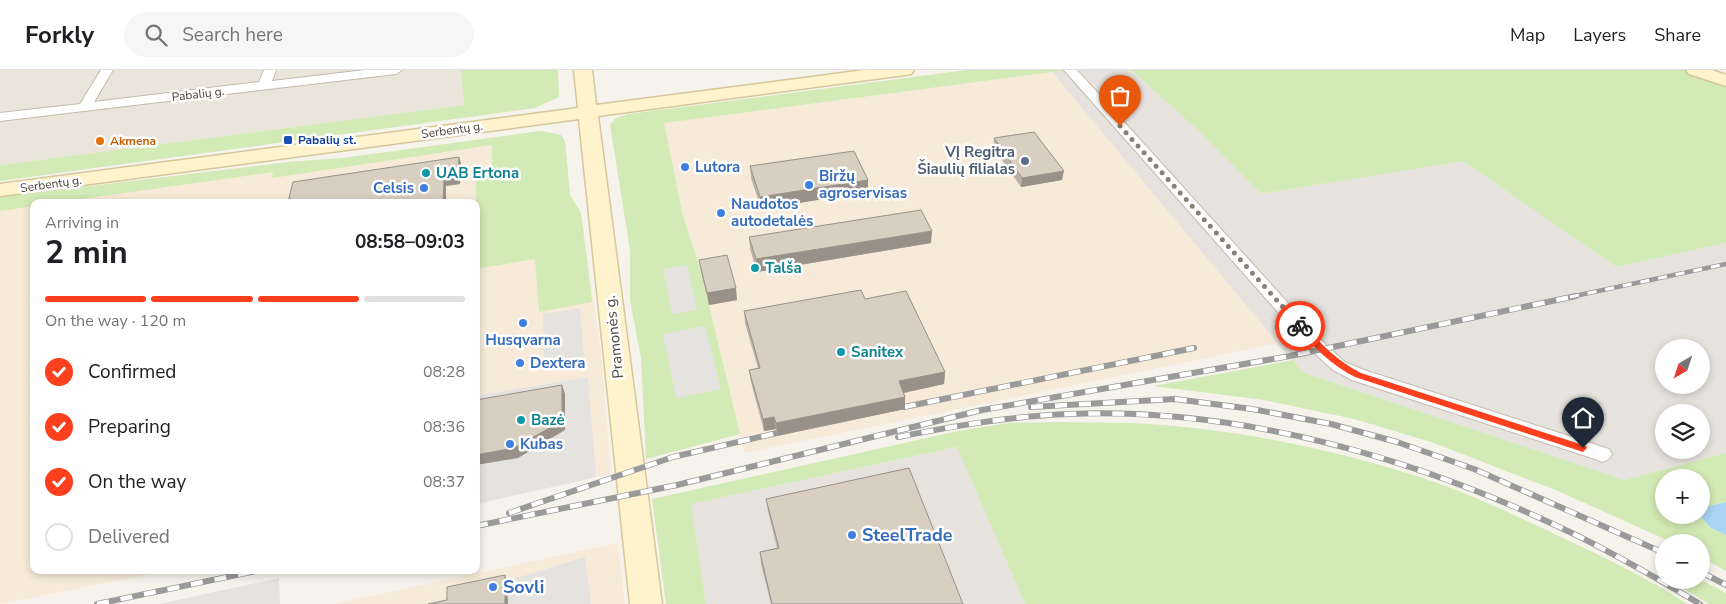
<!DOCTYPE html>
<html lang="en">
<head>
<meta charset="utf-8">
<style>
	body { margin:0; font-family:"Nunito Sans",sans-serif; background:#f6f6f6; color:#202124; height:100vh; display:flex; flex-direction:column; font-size:19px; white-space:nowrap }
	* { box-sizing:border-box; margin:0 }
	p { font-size:16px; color:#757577 }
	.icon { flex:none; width:28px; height:28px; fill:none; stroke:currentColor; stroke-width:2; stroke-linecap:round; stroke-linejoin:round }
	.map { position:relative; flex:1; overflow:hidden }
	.drawer { position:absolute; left:30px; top:129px; width:450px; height:375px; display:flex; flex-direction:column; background:#fff; border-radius:10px; box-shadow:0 2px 8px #0003 }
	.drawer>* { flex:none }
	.needle { width:32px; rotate:219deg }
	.controls { position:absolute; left:1655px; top:269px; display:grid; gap:10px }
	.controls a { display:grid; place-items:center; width:55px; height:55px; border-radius:50%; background:#fff; box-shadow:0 2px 8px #0003; font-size:25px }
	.pin { position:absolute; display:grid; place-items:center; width:42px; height:42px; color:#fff; margin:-51px -21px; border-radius:50% 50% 50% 0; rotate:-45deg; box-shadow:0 0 5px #0007 }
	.pin .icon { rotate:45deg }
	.courier { position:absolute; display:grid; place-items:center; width:50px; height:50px; margin:-25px; border:4px solid #fc3f1d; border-radius:50%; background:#fff; color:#222; box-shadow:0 1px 6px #0007 }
	.headline em { font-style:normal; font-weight:700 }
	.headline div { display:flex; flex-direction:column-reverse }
	.headline { display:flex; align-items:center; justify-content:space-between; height:85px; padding:0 15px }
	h1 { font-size:32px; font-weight:700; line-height:38px }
	.bar { display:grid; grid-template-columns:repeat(4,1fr); gap:8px 5px; align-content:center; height:60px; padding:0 15px }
	.bar i { height:6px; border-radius:4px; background:#e0e0e0 }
	.bar .selected { background:#fc3f1d }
	.bar p { grid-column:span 4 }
	ol { padding:0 15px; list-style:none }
	li { display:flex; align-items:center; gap:15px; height:55px }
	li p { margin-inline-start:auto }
	li .icon { padding:5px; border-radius:50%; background:#fc3f1d; color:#fff; stroke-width:4 }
	li:last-child { color:#757577 }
	li i { width:28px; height:28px; border:2px solid #e0e0e0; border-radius:50% }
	header { display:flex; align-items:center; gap:30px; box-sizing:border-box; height:70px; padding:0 25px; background:#fff; border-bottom:1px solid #e0e0e0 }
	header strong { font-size:24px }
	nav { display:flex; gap:28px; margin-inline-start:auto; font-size:18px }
	.search { width:350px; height:45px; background:#f6f6f6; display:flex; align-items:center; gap:12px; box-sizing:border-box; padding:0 18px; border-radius:28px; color:#757577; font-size:19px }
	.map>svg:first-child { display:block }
</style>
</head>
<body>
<header>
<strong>Forkly</strong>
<div class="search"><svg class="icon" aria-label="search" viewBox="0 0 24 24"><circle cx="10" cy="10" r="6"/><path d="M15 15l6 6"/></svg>Search here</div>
<nav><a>Map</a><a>Layers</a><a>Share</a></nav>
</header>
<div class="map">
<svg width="1726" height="534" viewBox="0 0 1726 534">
	<rect width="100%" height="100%" fill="#f6f3ec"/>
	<!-- residential -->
	<path fill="#eae5da" d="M0 0H461L464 35 0 95Z"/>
	<!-- commercial -->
	<g fill="#f7ead8">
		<path d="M1052 2 1279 273 744 383 701 202 682 142 663 53Z"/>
		<path d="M541 61 561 65 565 71 570 125 581 143 601 282 611 404 476 434V132H34V500H170L0 534V127L288 92 343 88Z"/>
		<path d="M618 473 625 534H334Z"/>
	</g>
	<!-- industrial -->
	<g fill="#e6e2dd" fill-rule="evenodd">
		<path d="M1068 0H1131L1199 61 1261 124 1463 91 1616 197 1726 173V383L1624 410 1302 302 1052 2ZM1664 278H1701V315H1664ZM1664 342H1701V380H1664Z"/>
		<path d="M958 377 1025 534H706L690 434Z"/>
		<path d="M279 508 280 534H159Z"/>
	</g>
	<!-- green -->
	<g fill="#d2eab5">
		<path d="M461 0H558L559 27 535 38 0 111V95L464 35Z"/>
		<path d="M967 0H1068L664 53 682 142 701 202 740 364 646 389 641 289 630 230V180L610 55 616 48 629 44Z"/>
		<path d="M1131 0H1690L1726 13V173L1616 197 1463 91 1261 124 1199 61Z"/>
		<path d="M541 61 561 65 565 71 570 125 581 143 592 232 539 242 535 189 476 199V110L492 100V75L272 108 273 102 60 132H34V136L0 141V127L288 92 343 88Z"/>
		<path d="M1293 290 1302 302 1624 410 1726 383V432L1701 438V408H1664V445H1699L1711 458 1726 465V501L1701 487V472H1671L1558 421 1431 372 1354 349 1264 330 1153 316Z"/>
		<path d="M1066 352C1094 353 1122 352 1149 354 1241 360 1333 379 1420 407 1469 423 1517 446 1563 468 1605 488 1648 508 1687 534H1025L957 377 691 434 706 534H666L652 429 958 361 1008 353Z"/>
		<path d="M1676 510H1701L1726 523V534H1709L1675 514Z"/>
	</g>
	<!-- parking -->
	<g fill="#e5e3e0">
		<path d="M687 195 697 240 672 244 663 199Z"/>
		<path d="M580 238 584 286 544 293 543 244Z"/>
		<path d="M705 256 721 319 676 328 663 264Z"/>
		<path d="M588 307 596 407 476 434V395L564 324 476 339V326Z"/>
		<path d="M585 487 591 534H508L507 511Z"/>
	</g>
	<!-- water -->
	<path fill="#a9d4f2" d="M1726 432V465L1711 458 1699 445H1701V438Z"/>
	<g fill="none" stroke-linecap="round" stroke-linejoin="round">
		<defs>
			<g id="street">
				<path d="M101 0H113L94 32 259 12 264 0H276L272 11 365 0H402L396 4 0 51V43L80 34Z"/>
				<path d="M1064 0H1077L1326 275 1345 292 1364 300 1609 379 1612 384 1609 389 1602 392 1595 389 1352 310 1333 300 1314 283Z"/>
			</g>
			<g id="secondary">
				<path d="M574 0H592L596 35 865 0H914L911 4 905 5 598 46 662 534H630L579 49 0 126V114L578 38Z"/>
				<path d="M1686 0H1712L1726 5V16L1689 4Z"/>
			</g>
		</defs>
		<!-- street casing -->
		<use href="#street" stroke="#c2bbae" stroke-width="2"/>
		<!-- secondary casing -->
		<use href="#secondary" stroke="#d6c79b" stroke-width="3"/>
		<!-- street -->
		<use href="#street" fill="#fff" fill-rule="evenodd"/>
		<!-- secondary -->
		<use href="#secondary" fill="#fff3cd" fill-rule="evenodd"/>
		<defs>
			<path id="rail-far1" d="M1570 227 1726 194"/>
			<g id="rail">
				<path d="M904 337 1194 278"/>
				<path d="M1031 337 1175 329 1252 339 1331 354 1397 372 1474 399 1664 483"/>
				<path d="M898 367C955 356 1011 346 1069 344 1243 337 1423 390 1578 466 1620 487 1660 510 1700 534"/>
				<path d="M509 443 673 387 777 363"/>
				<path d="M476 456 677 415 982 340 1290 286 1576 226"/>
				<path d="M1701 502 1726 515"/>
				<path d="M97 534 261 500"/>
			</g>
		</defs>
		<!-- rail-far1 casing -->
		<use href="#rail-far1" stroke="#9a9a9a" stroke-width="4.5"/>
		<!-- rail casing -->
		<use href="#rail" stroke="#9a9a9a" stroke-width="6"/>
		<!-- rail-far1 -->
		<use href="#rail-far1" stroke="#fff" stroke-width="3" stroke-dasharray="9" stroke-linecap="butt"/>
		<!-- rail -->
		<use href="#rail" stroke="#fff" stroke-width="4.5" stroke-dasharray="12" stroke-linecap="butt"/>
	</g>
	<!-- wall -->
	<g fill="#bab2a6">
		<path d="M994 68 1062 110 1021 117 993 77Z"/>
		<path d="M750 96 868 110V122L761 139 751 108Z"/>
		<path d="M749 167 931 173 757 202 750 179Z"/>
		<path d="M699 190 737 230 709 235 701 202Z"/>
		<path d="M865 229 945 302 944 314 904 323 905 327V339L777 366 776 359 764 361 751 312 749 300 758 298 745 253 744 241Z"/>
		<path d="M766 429 963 534H771L761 494 760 482 777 478 768 441Z"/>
	</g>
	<!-- shaded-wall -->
	<g fill="#979187">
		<path d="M459 87 461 93 460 114 446 116V132H443L444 110Z"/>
		<path d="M1064 101 1062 110 1021 117 1022 108Z"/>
		<path d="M868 110V122L761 139 760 127Z"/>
		<path d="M932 161 931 173 757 202 756 189Z"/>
		<path d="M736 218 737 230 709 235 707 223Z"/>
		<path d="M945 302 944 314 898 324 899 311Z"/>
		<path d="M562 315 565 324V360L518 388 476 395V385Z"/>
		<path d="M905 327V339L777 366 776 353Z"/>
		<path d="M774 347 776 359 764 361 763 349Z"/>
		<path d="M505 505 507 511 508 534H505Z"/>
	</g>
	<!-- building -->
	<g fill="#d8cfc1" stroke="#979187">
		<path d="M1034 62 1064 101 1022 108 994 68Z"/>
		<path d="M854 81 868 110 760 127 750 96Z"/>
		<path d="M459 87 458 107 444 110 443 132H288L293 112Z"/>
		<path d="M921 140 932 161 756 189 749 167Z"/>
		<path d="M727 185 736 218 707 223 699 190Z"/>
		<path d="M861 220 865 229 906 221 945 302 899 311 905 327 776 353 774 347 763 349 749 300 760 298 744 241Z"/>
		<path d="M562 315V351L514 378 476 385V330Z"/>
		<path d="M909 398 963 534H772L760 482 779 478 766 429Z"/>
		<path d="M505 505V534H428L447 530V517Z"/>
	</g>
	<!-- route -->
	<path fill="#fc3f1d" d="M1297 254H1303C1321 274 1337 291 1361 303L1586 376 1587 378 1583 382 1355 307C1331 295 1315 278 1297 258Z"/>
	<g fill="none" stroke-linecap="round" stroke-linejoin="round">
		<!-- done -->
		<path stroke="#878178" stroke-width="5" stroke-dasharray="0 9" d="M1120 56 1300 256"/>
	</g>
	<!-- markers -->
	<rect fill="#1a4fb4" stroke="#fff" stroke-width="2" x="283" y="65" width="10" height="10" rx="2.5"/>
	<circle fill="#e8710a" stroke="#fff" stroke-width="2" cx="100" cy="71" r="5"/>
	<circle fill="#5c6f8a" stroke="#fff" stroke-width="2" cx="1025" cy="91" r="5"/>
	<g fill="#3f7fe0" stroke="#fff" stroke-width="2">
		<circle cx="685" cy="97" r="5"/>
		<circle cx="809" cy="115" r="5"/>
		<circle cx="424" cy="118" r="5"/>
		<circle cx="721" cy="143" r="5"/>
		<circle cx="523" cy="253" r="5"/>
		<circle cx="520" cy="293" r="5"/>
		<circle cx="510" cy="374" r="5"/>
		<circle cx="852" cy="465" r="5"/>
		<circle cx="493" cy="517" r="5"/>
	</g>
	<g fill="#0f9aa8" stroke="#fff" stroke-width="2">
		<circle cx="426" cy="103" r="5"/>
		<circle cx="755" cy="198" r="5"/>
		<circle cx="841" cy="282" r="5"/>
		<circle cx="521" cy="350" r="5"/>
	</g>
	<g text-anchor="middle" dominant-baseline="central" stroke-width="5" stroke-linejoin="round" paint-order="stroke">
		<!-- far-street labels -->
		<g font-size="12" fill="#4b4439" stroke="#fff">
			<text transform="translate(198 24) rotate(-7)">Pabalių g.</text>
			<text transform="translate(452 60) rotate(-8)">Serbentų g.</text>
			<text transform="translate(51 114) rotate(-8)">Serbentų g.</text>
		</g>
		<!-- far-transit labels -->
		<g font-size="12" font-weight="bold" fill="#164399" stroke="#fff" text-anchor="start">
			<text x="298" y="70">Pabalių st.</text>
		</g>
		<!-- far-food labels -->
		<g font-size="12" font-weight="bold" fill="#c56008" stroke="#fff" text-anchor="start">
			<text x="110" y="71">Akmena</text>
		</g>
		<!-- service labels -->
		<g font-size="15" font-weight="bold" fill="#4e5e75" stroke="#fff" text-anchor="end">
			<text x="1015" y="82">VĮ Regitra<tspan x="1015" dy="17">Šiaulių filialas</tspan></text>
		</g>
		<!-- shop labels -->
		<g font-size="15" font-weight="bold" fill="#366cbe" stroke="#fff" text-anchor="start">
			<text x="695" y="97">Lutora</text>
			<text x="819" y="106">Biržų<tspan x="819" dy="17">agroservisas</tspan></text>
			<text x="414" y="118" text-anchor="end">Celsis</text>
			<text x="731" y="134">Naudotos<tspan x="731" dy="17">autodetalės</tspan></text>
			<text x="523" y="270" text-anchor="middle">Husqvarna</text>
			<text x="530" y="293">Dextera</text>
			<text x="520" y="374">Kubas</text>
		</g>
		<!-- culture labels -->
		<g font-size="15" font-weight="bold" fill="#0d838f" stroke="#fff" text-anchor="start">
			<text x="436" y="103">UAB Ertona</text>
			<text x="765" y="198">Talša</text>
			<text x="851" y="282">Sanitex</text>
			<text x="531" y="350">Bazė</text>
		</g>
		<!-- street labels -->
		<g font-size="15" fill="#4b4439" stroke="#fff">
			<text transform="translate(614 267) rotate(-96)">Pramonės g.</text>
		</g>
		<!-- near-shop labels -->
		<g font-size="18" font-weight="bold" fill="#366cbe" stroke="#fff" text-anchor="start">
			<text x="862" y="465">SteelTrade</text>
			<text x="503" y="517">Sovli</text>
		</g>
	</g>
</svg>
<div class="controls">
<a><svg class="needle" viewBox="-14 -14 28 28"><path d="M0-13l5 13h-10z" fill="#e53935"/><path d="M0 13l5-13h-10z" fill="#757577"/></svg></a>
<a><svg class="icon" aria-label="layers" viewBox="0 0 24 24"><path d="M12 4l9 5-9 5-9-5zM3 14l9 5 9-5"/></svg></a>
<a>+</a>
<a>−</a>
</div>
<div class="pin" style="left:1120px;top:56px;background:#ea580c"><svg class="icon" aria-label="bag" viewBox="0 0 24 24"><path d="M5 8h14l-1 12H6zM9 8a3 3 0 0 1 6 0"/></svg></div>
<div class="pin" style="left:1583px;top:378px;background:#1f2937"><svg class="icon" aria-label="home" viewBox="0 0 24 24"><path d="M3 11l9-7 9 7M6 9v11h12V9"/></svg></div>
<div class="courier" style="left:1300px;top:256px"><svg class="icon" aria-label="bike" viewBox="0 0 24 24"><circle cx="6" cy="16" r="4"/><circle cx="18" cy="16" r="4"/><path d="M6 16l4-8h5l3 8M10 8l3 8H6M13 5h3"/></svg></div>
<section class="drawer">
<div class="headline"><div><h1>2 min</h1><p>Arriving in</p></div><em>08:58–09:03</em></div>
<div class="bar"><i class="selected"></i><i class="selected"></i><i class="selected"></i><i></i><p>On the way · 120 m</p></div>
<ol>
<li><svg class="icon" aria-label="check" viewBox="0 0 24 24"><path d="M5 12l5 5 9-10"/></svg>Confirmed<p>08:28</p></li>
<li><svg class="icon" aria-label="check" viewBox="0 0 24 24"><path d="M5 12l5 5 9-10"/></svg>Preparing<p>08:36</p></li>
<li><svg class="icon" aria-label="check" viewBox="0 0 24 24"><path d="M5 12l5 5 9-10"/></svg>On the way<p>08:37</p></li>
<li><i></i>Delivered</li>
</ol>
</section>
</div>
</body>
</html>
